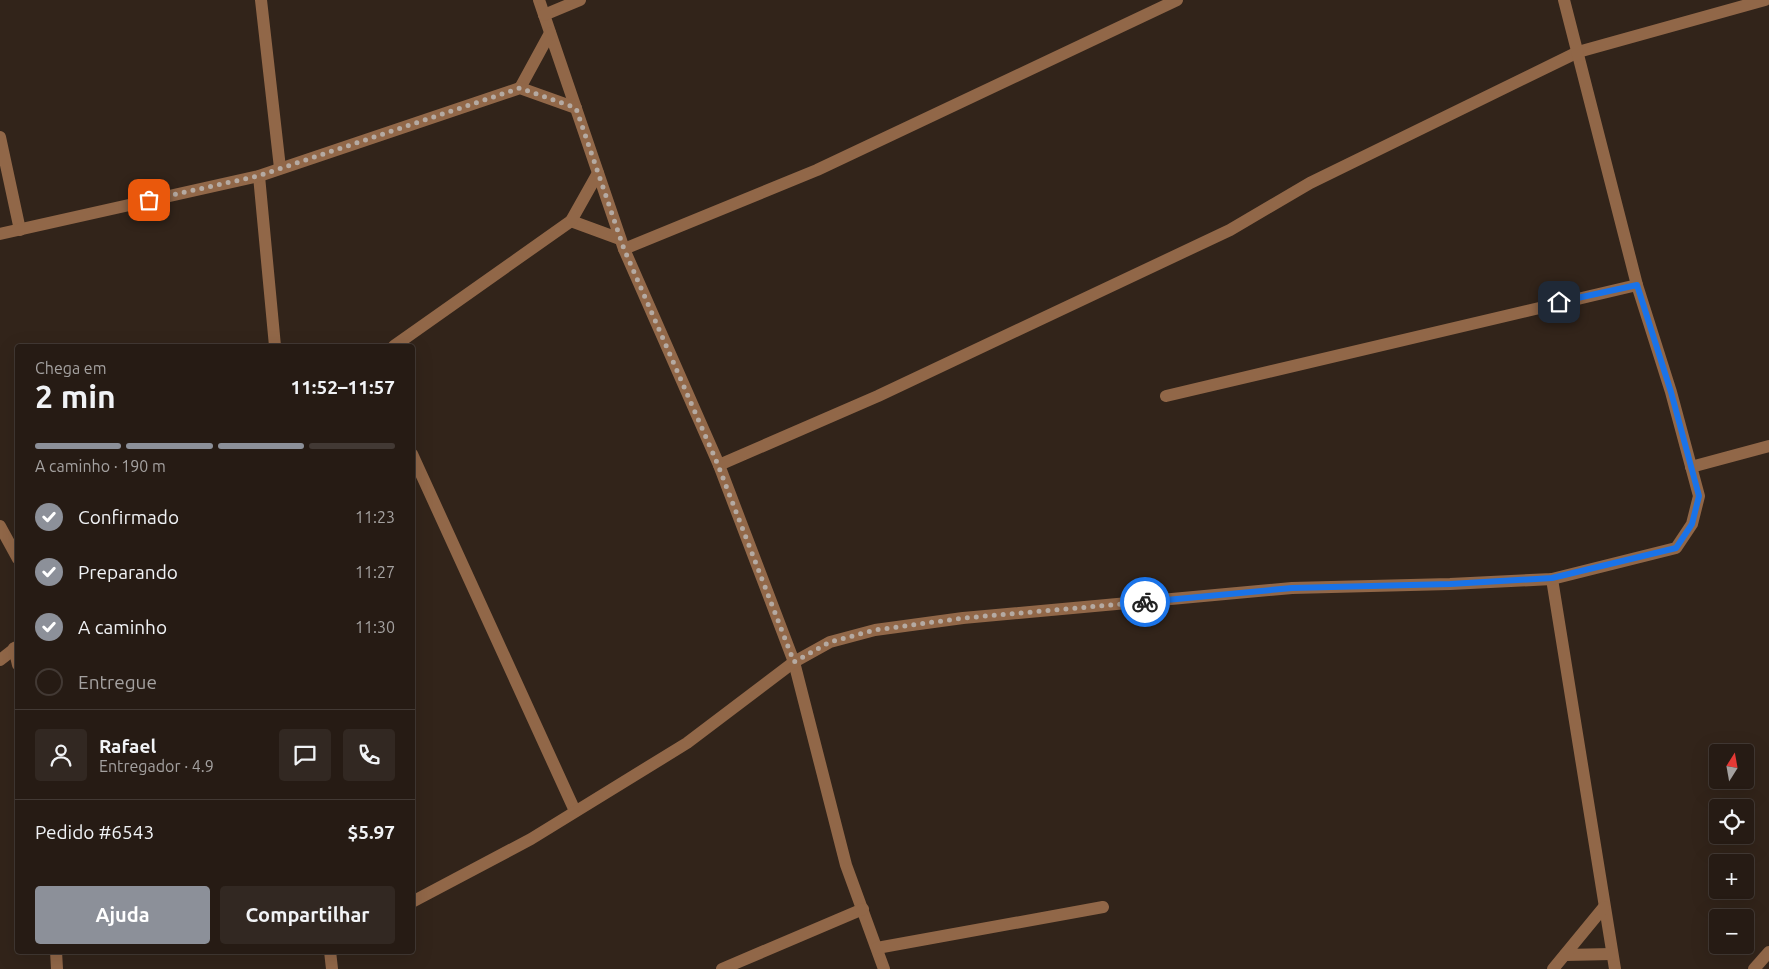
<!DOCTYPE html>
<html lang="pt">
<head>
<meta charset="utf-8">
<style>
	body { margin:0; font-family:Ubuntu,sans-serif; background:#322822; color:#f1f3f6; height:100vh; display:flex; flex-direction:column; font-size:19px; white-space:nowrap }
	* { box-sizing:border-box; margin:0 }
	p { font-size:16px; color:#a4a1a0 }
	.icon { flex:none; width:28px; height:28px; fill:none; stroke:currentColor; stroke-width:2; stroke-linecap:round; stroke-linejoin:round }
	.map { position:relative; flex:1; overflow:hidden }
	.drawer { position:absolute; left:15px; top:344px; width:400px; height:610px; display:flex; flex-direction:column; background:#261b14; border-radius:5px; box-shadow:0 5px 20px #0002,0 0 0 1px #423934 }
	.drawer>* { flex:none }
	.needle { width:32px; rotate:11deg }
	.tools { position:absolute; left:1709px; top:744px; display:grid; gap:10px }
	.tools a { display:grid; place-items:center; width:45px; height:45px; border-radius:5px; background:#261b14; box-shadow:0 5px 20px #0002,0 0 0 1px #423934; font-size:25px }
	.pin { position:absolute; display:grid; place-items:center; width:42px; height:42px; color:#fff; margin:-21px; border-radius:10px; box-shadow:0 2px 8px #0006 }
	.courier { position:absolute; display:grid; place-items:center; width:50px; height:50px; margin:-25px; border:4px solid #1a73e8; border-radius:50%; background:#fff; color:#222; box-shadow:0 1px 6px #0007 }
	.summary em { font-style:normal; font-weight:700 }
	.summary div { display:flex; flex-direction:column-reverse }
	.summary { display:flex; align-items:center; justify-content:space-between; height:85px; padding:0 20px }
	h1 { font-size:32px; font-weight:700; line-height:38px }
	.bar { display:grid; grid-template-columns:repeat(4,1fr); gap:8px 5px; align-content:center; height:60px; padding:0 20px }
	.bar i { height:6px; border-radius:4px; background:#423934 }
	.bar .on { background:#8c9099 }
	.bar p { grid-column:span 4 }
	.line { display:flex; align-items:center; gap:12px; padding:0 20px; border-top:1px solid #423934 }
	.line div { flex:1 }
	.round { display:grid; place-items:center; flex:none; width:52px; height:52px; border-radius:5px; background:#322822 }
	ol { padding:0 20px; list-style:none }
	li { display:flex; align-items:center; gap:15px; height:55px }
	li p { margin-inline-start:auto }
	li .icon { padding:5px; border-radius:50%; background:#8c9099; color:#fff; stroke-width:4 }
	li:last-child { color:#a4a1a0 }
	li i { width:28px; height:28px; border:2px solid #423934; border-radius:50% }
	.primary-button { display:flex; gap:10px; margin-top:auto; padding:10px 20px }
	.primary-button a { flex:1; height:58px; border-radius:5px; background:#8c9099; color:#fff; font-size:20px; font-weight:700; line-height:58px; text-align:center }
	.primary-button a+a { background:#322822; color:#f1f3f6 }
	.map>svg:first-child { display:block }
</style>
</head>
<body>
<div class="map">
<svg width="1769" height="969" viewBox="0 0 1769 969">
	<rect width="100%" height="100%" fill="#32241a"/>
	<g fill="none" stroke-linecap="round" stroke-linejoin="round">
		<!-- service -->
		<path stroke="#916748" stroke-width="12" d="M1754 969 1769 952"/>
		<!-- minor -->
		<g stroke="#916748" stroke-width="12">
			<path d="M261 0 280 168"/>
			<path d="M539 0 624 249 719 465 794 662 846 865 884 969"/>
			<path d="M544 15 580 0"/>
			<path d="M520 88 550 33"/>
			<path d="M0 137 20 230"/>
			<path d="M259 176 275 346"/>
			<path d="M571 221 620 239"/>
			<path d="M0 234 259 176 520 88 576 108"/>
			<path d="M624 249 817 170 1177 0"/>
			<path d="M394 346 571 221 598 173"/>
			<path d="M1166 396 1637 285"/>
			<path d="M412 454 575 811"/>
			<path d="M719 465 878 396 1230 230 1310 183 1578 52 1765 0"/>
			<path d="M1691 467 1769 446"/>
			<path d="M0 526 18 559"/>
			<path d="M1552 579 1615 969"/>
			<path d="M14 648 18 665"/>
			<path d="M0 660 18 646"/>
			<path d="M412 902 531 839 687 743 794 662 830 642 875 630 963 618 1292 588 1450 584 1552 579 1676 548 1692 524 1699 496 1671 392 1637 285 1564 0"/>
			<path d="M877 948 1103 907"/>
			<path d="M56 951 57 969"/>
			<path d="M330 951 332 969"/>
			<path d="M1565 955 1612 954"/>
			<path d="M722 969 863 909"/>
			<path d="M1553 969 1604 907"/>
		</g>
	</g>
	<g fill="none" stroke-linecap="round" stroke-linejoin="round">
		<!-- done -->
		<path stroke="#b5aaa2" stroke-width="5" stroke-dasharray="0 9" d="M149 200 258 176 520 88 576 108 624 249 718 465 794 662 830 642 875 630 964 618 1145 602"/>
		<!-- route -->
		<path stroke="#1a73e8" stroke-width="6" d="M1145 602 1292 588 1450 584 1552 578 1676 548 1692 524 1699 496 1671 392 1637 285 1559 302"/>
	</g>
</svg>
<div class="tools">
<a><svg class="needle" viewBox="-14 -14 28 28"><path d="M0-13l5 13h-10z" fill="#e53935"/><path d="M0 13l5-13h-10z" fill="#a4a1a0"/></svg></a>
<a><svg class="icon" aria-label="locate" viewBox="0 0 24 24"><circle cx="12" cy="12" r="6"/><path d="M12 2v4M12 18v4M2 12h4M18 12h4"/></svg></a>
<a>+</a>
<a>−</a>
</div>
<div class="pin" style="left:149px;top:200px;background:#ea580c"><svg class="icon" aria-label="bag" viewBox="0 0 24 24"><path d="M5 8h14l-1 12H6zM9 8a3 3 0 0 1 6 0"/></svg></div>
<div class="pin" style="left:1559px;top:302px;background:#1f2937"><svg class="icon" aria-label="home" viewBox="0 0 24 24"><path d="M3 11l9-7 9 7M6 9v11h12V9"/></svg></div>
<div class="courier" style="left:1145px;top:602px"><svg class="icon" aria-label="bike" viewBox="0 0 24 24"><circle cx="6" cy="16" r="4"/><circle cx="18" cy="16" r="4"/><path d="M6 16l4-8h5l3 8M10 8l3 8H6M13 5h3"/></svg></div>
<section class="drawer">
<div class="summary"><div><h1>2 min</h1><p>Chega em</p></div><em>11:52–11:57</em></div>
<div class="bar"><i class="on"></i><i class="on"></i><i class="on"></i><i></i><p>A caminho · 190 m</p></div>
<ol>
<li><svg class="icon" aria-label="check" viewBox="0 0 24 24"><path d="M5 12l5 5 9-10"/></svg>Confirmado<p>11:23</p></li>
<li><svg class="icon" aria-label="check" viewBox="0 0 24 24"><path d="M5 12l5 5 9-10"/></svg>Preparando<p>11:27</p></li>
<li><svg class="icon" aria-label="check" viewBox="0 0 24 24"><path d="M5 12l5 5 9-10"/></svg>A caminho<p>11:30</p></li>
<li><i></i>Entregue</li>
</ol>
<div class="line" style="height:90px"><a class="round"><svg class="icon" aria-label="person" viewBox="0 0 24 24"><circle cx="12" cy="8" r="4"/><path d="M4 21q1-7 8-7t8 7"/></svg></a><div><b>Rafael</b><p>Entregador · 4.9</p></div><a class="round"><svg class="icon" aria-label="chat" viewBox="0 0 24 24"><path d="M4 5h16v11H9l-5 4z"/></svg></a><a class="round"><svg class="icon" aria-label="phone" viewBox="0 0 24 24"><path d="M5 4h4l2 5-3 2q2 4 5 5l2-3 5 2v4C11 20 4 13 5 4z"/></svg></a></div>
<div class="line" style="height:65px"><div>Pedido #6543</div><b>$5.97</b></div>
<div class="primary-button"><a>Ajuda</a><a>Compartilhar</a></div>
</section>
</div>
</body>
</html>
